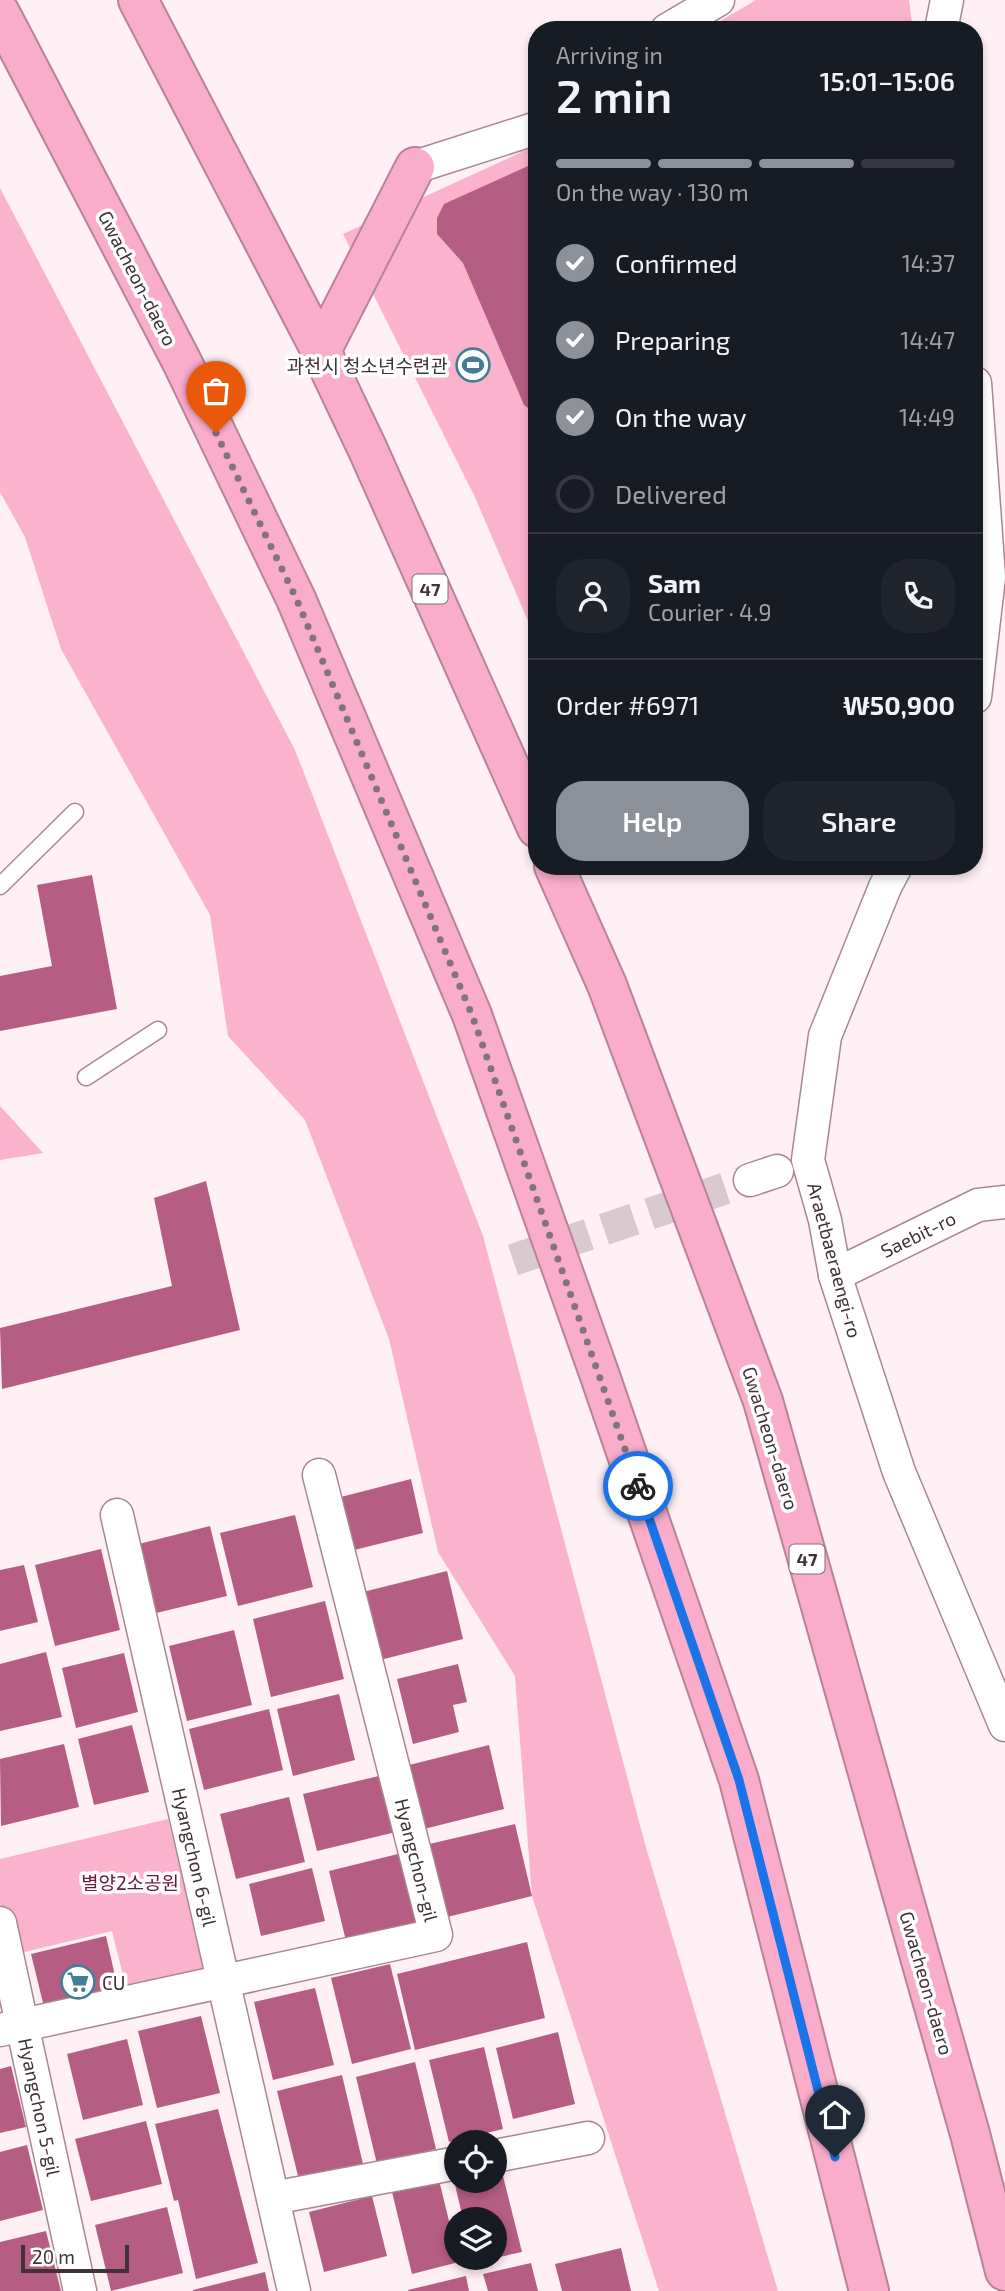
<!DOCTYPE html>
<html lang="en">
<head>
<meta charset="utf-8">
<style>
	body { margin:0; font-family:"Exo 2","Noto Sans KR",sans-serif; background:#20242c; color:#f1f3f6; height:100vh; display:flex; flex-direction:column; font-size:26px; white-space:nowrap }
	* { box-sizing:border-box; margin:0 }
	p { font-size:23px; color:#9ea1a6 }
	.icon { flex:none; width:38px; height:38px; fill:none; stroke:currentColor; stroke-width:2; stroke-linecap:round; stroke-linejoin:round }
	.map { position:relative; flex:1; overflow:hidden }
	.details { position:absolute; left:528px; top:21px; width:455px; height:854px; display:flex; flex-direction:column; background:#171b24; border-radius:28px; box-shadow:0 4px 10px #0003 }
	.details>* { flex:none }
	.tools { position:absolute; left:444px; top:2130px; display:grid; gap:14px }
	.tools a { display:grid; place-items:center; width:63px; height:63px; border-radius:50%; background:#171b24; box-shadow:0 4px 10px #0003; font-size:35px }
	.scale { position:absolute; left:21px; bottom:18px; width:108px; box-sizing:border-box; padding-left:7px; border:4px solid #403237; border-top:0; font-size:19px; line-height:24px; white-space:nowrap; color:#403237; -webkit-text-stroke:5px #fff; paint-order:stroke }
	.pin { position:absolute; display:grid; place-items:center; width:60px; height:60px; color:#fff; margin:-72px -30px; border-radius:50% 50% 50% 0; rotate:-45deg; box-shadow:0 0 7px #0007 }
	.pin .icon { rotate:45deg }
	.courier { position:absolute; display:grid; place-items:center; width:70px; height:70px; margin:-35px; border:5px solid #1a73e8; border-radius:50%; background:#fff; color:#222; box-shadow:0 2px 9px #0007 }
	.headline em { font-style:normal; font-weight:600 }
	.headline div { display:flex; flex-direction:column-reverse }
	.headline { display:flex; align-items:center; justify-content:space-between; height:119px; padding:0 28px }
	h1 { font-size:46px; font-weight:600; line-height:52px }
	.bar { display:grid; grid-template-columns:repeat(4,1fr); gap:10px 7px; align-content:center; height:84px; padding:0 28px }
	.bar i { height:9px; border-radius:5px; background:#363941 }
	.bar .current { background:#8c9099 }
	.bar p { grid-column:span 4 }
	.line { display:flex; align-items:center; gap:18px; padding:0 28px; border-top:2px solid #363941 }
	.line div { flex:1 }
	.round { display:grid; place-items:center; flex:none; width:74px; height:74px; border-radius:28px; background:#20242c }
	ol { padding:0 28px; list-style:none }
	li { display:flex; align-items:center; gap:21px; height:77px }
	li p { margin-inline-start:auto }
	li .icon { padding:7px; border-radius:50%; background:#8c9099; color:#fff; stroke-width:4 }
	li:last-child { color:#9ea1a6 }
	li i { width:38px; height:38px; border:4px solid #363941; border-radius:50% }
	.action { display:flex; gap:14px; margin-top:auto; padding:14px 28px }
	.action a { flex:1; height:80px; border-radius:28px; background:#8c9099; color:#fff; font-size:28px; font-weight:600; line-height:80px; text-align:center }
	.action a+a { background:#20242c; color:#f1f3f6 }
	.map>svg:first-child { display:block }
</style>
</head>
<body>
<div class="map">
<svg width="1005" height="2291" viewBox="0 0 1005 2291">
	<rect width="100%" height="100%" fill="#fff0f5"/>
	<!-- green -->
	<g fill="#fab2cd">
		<path d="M756 0H909L913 30H705Z"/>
		<path d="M537 145V619L528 621 474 495 343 234Z"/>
		<path d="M0 188 295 750 483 1236 645 1844 778 2291H659L532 1896 515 1676 438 1552 389 1339 305 1120 228 1036 210 915 61 649 25 537 0 492Z"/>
		<path d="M0 1106 43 1153 0 1160Z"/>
		<path d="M168 1819 207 1979 129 1999 112 1931 12 1955 0 1902V1859Z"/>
	</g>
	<!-- building -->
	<g fill="#b65d83">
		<path d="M537 162V410H531L524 405 463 263 437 234V218L444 204Z"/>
		<path d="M92 875 117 1009 0 1031V976L52 966 37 885Z"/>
		<path d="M206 1181 240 1330 2 1389 0 1328 172 1286 154 1198Z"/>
		<path d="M411 1479 423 1533 346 1552 333 1499Z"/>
		<path d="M295 1515 313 1587 238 1606 220 1533Z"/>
		<path d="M210 1526 227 1596 152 1614 135 1545Z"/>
		<path d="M101 1549 120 1630 55 1646 35 1565Z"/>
		<path d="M24 1565 38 1622 0 1631V1570Z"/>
		<path d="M447 1571 463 1639 380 1660 363 1592Z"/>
		<path d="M325 1601 344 1679 271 1697 253 1619Z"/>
		<path d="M234 1630 252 1705 187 1721 169 1646Z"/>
		<path d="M46 1652 62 1717 0 1731V1664Z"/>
		<path d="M124 1653 138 1712 76 1728 62 1668Z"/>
		<path d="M458 1664 467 1702 453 1705 459 1732 413 1744 397 1679Z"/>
		<path d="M339 1694 355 1760 293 1776 277 1709Z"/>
		<path d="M269 1709 283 1770 204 1790 189 1729Z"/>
		<path d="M132 1725 149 1792 94 1805 78 1739Z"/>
		<path d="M64 1744 79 1807 1 1826 0 1759Z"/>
		<path d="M489 1745 504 1809 424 1829 409 1765Z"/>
		<path d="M383 1775 396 1832 317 1851 303 1794Z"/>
		<path d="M289 1797 305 1862 236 1879 220 1814Z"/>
		<path d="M515 1824 532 1896 443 1918 425 1845Z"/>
		<path d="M402 1853 418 1923 346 1941 329 1871Z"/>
		<path d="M312 1868 325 1921 261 1936 249 1884Z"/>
		<path d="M106 1936 118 1989 44 2007 31 1954Z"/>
		<path d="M527 1942 545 2018 415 2050 397 1974Z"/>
		<path d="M390 1964 411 2049 352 2064 331 1978Z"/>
		<path d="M315 1988 334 2065 273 2080 254 2002Z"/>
		<path d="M201 2016 220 2093 157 2108 138 2031Z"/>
		<path d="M558 2032 575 2104 513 2119 496 2048Z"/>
		<path d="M127 2039 143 2105 83 2120 67 2054Z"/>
		<path d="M484 2047 503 2129 449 2142 429 2060Z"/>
		<path d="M415 2062 436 2149 377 2164 356 2077Z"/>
		<path d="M11 2066 26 2127 0 2133V2069Z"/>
		<path d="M342 2075 363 2164 299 2180 277 2091Z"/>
		<path d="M218 2109 258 2263 196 2279 178 2200 174 2201 155 2124Z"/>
		<path d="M146 2121 162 2184 91 2201 75 2139Z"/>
		<path d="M27 2145 43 2210 0 2221V2152Z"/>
		<path d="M500 2164 522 2252 495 2258V2219H463L453 2176 457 2175V2180H495V2166Z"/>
		<path d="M439 2180 459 2262 412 2274 392 2192Z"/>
		<path d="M372 2196 387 2256 324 2272 309 2212Z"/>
		<path d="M167 2207 183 2273 111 2291 95 2225Z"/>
		<path d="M46 2231 61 2291H0V2242Z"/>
		<path d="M621 2248 631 2291H562L555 2264Z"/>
		<path d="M531 2263 538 2291H488L483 2274Z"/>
		<path d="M265 2272 269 2291H193V2290Z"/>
		<path d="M466 2276 469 2291H408V2290Z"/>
	</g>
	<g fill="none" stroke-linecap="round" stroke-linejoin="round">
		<!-- street-tunnel -->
		<path stroke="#d9cacf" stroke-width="32" stroke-dasharray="32 16" stroke-linecap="butt" d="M513 1260 750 1180"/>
		<defs>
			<g id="lane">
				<path d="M0 886 75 812"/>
				<path d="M86 1077 158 1030"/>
			</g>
			<g id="street">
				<path d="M667 30 718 0"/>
				<path d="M941 30 947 0"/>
				<path d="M415 167 537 128"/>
				<path d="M975 383 989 577 975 697"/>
				<path d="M896 866 885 887 825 1036 808 1160 825 1220 835 1275 899 1472 1005 1725"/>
				<path d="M750 1180 777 1171"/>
				<path d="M835 1275 978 1205 1005 1202"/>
				<path d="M117 1515 294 2291"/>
				<path d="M0 1923 80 2291"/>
				<path d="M0 2030 436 1935 319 1475"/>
				<path d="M495 2156 588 2138"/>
				<path d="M273 2198 457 2163"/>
			</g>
			<g id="highway">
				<path d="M138 0 321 351 368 450 537 828"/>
				<path d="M0 13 182 362 296 599 472 1015 600 1376 739 1780 869 2291"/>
				<path d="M321 351 415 167"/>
				<path d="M554 866 607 985 763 1401 970 2134 1005 2271"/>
			</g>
		</defs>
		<!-- lane casing -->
		<use href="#lane" stroke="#a88793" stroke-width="19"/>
		<!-- street casing -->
		<use href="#street" stroke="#a88793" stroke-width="35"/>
		<!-- highway casing -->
		<use href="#highway" stroke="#b98297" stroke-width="42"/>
		<!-- lane -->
		<use href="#lane" stroke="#fff" stroke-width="16"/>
		<!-- street -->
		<use href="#street" stroke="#fff" stroke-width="32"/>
		<!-- highway -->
		<use href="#highway" stroke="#faadcb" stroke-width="38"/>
	</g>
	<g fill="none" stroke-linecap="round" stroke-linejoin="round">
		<!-- done -->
		<path stroke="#83747a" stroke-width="7" stroke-dasharray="0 12.6" d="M216 433 296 598 472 1015 638 1486"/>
		<!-- route -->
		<path stroke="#1a73e8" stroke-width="9" d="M638 1486 739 1780 835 2157"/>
	</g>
	<!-- icons -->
	<defs>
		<symbol id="stadium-ring" viewBox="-11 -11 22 22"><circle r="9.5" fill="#fff" stroke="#427f96" stroke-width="1.5"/><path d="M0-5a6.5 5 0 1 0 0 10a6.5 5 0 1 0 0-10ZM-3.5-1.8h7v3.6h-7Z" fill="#427f96"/></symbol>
		<symbol id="supermarket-ring" viewBox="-11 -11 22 22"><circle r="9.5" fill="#fff" stroke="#427f96" stroke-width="1.5"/><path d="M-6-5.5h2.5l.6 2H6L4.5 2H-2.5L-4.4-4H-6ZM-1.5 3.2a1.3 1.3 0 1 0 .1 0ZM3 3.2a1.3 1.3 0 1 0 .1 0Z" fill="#427f96"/></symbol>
	</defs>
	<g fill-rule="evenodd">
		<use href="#stadium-ring" x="454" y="346" width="38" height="38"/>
		<use href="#supermarket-ring" x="59" y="1963" width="38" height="38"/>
	</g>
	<g text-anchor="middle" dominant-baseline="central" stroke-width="7" stroke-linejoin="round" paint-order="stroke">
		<!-- shield labels -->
		<g fill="#fff" stroke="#797073" stroke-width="2">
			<rect x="412.5" y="574.5" width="35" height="29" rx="5"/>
			<rect x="789.5" y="1544.5" width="35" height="29" rx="5"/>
		</g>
		<g font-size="18" font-weight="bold" fill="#403237">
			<text x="430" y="589">47</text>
			<text x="807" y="1559">47</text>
		</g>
		<!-- street labels -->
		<g font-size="19" fill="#403237" stroke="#fff">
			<text transform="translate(138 278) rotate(63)">Gwacheon-daero</text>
			<text transform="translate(918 1234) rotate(-26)">Saebit-ro</text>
			<text transform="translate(835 1260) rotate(75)">Araetbaeraengi-ro</text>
			<text transform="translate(771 1438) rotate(73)">Gwacheon-daero</text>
			<text transform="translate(195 1857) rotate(77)">Hyangchon 6-gil</text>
			<text transform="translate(417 1860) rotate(76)">Hyangchon-gil</text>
			<text transform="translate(927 1983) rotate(74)">Gwacheon-daero</text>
			<text transform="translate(40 2107) rotate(78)">Hyangchon 5-gil</text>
		</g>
		<!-- poi labels -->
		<g font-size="19" fill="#403237" stroke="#fff" text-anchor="end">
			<text x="448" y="365">과천시 청소년수련관</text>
			<text x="102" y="1982" text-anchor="start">CU</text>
		</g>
		<!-- park labels -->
		<g font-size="19" fill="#6a1741" stroke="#fff">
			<text x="130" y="1882">별양2소공원</text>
		</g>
	</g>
</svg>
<div class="tools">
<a><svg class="icon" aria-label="locate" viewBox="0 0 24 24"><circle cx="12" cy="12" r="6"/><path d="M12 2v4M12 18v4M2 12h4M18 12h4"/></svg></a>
<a><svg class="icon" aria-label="layers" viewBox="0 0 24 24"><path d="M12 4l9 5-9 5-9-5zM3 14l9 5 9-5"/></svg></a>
</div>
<div class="scale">20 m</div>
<div class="pin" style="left:216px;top:433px;background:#ea580c"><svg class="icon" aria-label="bag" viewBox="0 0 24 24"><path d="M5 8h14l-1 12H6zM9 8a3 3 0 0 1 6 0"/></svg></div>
<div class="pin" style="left:835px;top:2157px;background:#1f2937"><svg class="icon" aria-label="home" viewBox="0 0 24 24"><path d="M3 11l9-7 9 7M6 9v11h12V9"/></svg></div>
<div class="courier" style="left:638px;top:1486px"><svg class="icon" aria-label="bike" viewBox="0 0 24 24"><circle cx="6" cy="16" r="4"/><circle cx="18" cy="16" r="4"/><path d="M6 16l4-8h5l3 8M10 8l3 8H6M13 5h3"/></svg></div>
<section class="details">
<div class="headline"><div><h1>2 min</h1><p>Arriving in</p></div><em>15:01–15:06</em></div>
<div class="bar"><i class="current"></i><i class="current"></i><i class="current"></i><i></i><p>On the way · 130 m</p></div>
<ol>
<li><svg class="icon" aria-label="check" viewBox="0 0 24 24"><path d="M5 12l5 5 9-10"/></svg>Confirmed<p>14:37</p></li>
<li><svg class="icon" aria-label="check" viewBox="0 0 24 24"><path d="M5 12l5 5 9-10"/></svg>Preparing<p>14:47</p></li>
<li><svg class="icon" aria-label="check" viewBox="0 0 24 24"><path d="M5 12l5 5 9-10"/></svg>On the way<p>14:49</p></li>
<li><i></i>Delivered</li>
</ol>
<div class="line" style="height:126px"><a class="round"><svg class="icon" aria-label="person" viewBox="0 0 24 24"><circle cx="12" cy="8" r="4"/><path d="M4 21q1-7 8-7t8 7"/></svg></a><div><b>Sam</b><p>Courier · 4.9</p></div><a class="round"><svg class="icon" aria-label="phone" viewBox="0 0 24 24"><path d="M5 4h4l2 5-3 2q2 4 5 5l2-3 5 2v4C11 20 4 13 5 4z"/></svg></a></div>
<div class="line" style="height:91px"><div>Order #6971</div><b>₩50,900</b></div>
<div class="action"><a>Help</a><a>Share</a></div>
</section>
</div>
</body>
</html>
